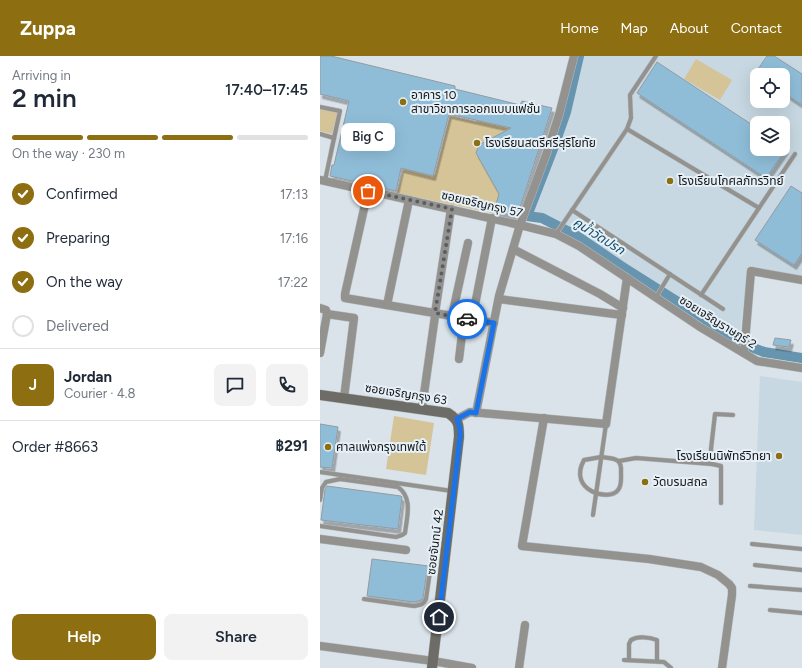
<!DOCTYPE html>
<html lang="en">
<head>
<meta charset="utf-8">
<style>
	body { margin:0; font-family:Figtree,"Noto Sans Thai",sans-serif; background:#f2f2f3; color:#1f2937; height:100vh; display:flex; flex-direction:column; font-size:15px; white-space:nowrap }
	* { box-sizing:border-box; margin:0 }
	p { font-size:13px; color:#747a83 }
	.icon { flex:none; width:22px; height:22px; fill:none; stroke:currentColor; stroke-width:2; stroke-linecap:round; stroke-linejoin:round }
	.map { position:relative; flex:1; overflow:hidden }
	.side { display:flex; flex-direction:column; background:#fff; width:320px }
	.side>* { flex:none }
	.fabs { position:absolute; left:430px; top:12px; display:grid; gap:8px }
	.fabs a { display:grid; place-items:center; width:40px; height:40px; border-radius:8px; background:#fff; box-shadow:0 4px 16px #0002; font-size:20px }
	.pin { position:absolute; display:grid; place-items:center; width:34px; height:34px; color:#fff; margin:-17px; border:2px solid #fff; border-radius:50%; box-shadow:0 1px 4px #0007 }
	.courier { position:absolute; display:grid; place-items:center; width:40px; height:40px; margin:-20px; border:3px solid #1a73e8; border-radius:50%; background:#fff; color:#222; box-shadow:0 1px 5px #0007 }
	.bubble { position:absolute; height:28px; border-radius:8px; background:#fff; box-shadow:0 4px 16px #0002; font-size:13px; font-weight:600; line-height:28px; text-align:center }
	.overview em { font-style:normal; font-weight:600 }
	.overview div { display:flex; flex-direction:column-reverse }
	.overview { display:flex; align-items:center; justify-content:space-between; height:68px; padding:0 12px }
	h1 { font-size:26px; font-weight:600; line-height:30px }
	.bar { display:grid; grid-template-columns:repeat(4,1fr); gap:6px 4px; align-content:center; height:48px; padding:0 12px }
	.bar i { height:5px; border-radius:3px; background:#e0e1e3 }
	.bar .current { background:#8d6e11 }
	.bar p { grid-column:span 4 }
	.line { display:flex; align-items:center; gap:10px; padding:0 12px; border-top:1px solid #e0e1e3 }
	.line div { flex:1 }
	.round { display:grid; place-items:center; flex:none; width:42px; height:42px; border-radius:8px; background:#f2f2f3 }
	ol { padding:0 12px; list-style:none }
	li { display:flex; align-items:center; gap:12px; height:44px }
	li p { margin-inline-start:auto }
	li .icon { padding:4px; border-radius:50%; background:#8d6e11; color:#fff; stroke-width:4 }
	li:last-child { color:#747a83 }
	li i { width:22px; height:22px; border:2px solid #e0e1e3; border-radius:50% }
	.action { display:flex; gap:8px; margin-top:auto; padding:8px 12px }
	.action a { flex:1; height:46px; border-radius:8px; background:#8d6e11; color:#fff; font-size:16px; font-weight:600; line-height:46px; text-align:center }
	.action a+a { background:#f2f2f3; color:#1f2937 }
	header { display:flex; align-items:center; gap:24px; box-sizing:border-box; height:56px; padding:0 20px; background:#8d6e11; color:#fff }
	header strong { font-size:19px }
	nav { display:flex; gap:22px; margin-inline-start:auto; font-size:14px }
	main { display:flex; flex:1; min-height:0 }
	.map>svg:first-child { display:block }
</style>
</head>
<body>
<header>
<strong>Zuppa</strong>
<nav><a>Home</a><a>Map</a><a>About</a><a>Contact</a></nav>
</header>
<main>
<section class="side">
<div class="overview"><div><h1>2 min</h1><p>Arriving in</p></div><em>17:40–17:45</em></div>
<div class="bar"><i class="current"></i><i class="current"></i><i class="current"></i><i></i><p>On the way · 230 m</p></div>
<ol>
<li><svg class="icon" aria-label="check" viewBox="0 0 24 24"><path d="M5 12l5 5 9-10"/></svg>Confirmed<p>17:13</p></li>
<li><svg class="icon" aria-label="check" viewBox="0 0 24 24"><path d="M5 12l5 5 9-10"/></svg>Preparing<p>17:16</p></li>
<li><svg class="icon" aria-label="check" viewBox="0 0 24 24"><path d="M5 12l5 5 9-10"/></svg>On the way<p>17:22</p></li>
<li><i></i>Delivered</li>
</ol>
<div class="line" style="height:72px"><b class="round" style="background:#8d6e11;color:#fff">J</b><div><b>Jordan</b><p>Courier · 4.8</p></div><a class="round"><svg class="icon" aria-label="chat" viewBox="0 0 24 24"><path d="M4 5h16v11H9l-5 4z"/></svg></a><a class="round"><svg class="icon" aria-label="phone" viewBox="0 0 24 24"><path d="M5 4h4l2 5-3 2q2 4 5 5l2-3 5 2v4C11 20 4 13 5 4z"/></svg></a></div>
<div class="line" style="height:52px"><div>Order #8663</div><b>฿291</b></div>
<div class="action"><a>Help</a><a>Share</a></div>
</section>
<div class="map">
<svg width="482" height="612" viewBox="0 0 482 612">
	<defs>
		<filter id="shadow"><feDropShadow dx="2.5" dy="4.5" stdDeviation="0" flood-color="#0004"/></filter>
	</defs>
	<rect width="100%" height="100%" fill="#d9e3e9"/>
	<!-- built -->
	<g fill="#c7d8e2" fill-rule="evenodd">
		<path d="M257 0H482V220L428 212 419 285 266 185 224 163 206 156ZM437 19H463V45H437ZM437 67H463V93H437Z"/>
		<path d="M440 320 482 326V479L434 474Z"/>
	</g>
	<!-- green -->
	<g fill="#d6c499">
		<path d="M376 3 412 24 400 44 364 23Z"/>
		<path d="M0 52 18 56 12 78 0 75Z"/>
		<path d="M130 60 157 66 158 61 198 72 176 158 77 137 84 112 115 119Z"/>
		<path d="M74 360 114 367 106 419 66 413Z"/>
	</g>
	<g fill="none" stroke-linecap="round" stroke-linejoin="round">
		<!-- canal -->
		<path stroke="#6794ae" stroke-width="10" d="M259 0 246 56 233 93 207 160 222 162 257 180 301 210 426 289 444 296 482 302"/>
	</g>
	<!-- building -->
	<g fill="#8fbdd8" stroke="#929ba1" filter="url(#shadow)">
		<path d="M0 0H11L102 22 135 30V33L200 49 202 45 232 52 197 161 174 155 179 138 156 97 159 89 191 72 129 58 113 120 81 112 76 135 10 120 12 109H14L29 45 0 38Z"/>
		<path d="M447 0H454L482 18V49L463 36V19H434Z"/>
		<path d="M337 6 437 72V93H466L446 122 317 37Z"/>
		<path d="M471 130 482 137V197L474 209 435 184Z"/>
		<path d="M455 282 471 284 469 291 453 289Z"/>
		<path d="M0 368 18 371 12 412 0 411Z"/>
		<path d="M7 430 81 440 82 441 78 473 1 464 5 433Z"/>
		<path d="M52 503 109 510 107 515 103 542 101 544 94 546 47 540Z"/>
	</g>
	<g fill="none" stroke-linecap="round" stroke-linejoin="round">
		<defs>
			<g id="lane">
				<path d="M0 51 20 55 14 82"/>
				<path d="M307 73 439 152"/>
				<path d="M0 78 14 82 5 125"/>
				<path d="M252 154 403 253"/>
				<path d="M236 178 307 73 311 62 310 39 336 0"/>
				<path d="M381 239 475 98"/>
				<path d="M336 241 350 218"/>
				<path d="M281 401C293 403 302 401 301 416 301 422 302 430 298 434 290 446 247 435 264 404Z"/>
				<path d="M299 405 316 402 392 408"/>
				<path d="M0 416 132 435"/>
				<path d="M0 444 2 432 6 426 20 423 78 431C93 442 87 460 85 477L82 479 76 481 0 470"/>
				<path d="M401 447V410L392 408 391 393 395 358 413 359"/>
				<path d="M273 459 286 368"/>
				<path d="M432 488 482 493"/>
				<path d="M435 509 482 514"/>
				<path d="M430 530 482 534"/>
				<path d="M44 543 94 550C100 549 103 549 106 543L110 515"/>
				<path d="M450 554 482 557"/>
				<path d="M309 603V588L311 584C318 580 329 581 337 584V605"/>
				<path d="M304 604 344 606 351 612"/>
			</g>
			<g id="street">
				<path d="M0 124 200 169 236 178 259 190 380 271 437 305 482 312"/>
				<path d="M48 135 25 238V242L174 267"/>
				<path d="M193 193 280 238 303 252"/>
				<path d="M179 243 302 259"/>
				<path d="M67 249 89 144"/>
				<path d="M0 252 6 254 7 258 0 297"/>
				<path d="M115 257 131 153"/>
				<path d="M7 258 34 262 24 342"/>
				<path d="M132 260 148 187"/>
				<path d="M152 264 172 162"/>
				<path d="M424 297 431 215 482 224"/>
				<path d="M139 303 144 262"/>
				<path d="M102 352 115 260"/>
				<path d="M156 357 179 240 200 169 226 99 239 59 254 0"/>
				<path d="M224 362 202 490 329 503 381 511 398 519 409 528 412 532V539L402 612"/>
				<path d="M137 363 150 356 286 368 307 222"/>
				<path d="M0 483 86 494"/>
				<path d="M0 590 113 605 152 612"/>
				<path d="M199 612 205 569"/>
			</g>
			<path id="secondary" d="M0 339 128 357C139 364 139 369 139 381L112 612"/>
		</defs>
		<!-- lane casing -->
		<use href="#lane" stroke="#b5bec4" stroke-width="5"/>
		<!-- street casing -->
		<use href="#street" stroke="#b5bec4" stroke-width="9"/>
		<!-- secondary casing -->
		<use href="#secondary" stroke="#b5bec4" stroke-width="11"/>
		<!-- lane -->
		<use href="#lane" stroke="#94928e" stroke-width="4"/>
		<!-- street -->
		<use href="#street" stroke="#94928e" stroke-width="8"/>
		<!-- secondary -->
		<use href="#secondary" stroke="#6e6c67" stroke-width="10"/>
	</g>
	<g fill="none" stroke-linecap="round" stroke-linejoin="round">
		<!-- done -->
		<path stroke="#585e62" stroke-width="4" stroke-dasharray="0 7.2" d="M48 135 132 153 115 257 147 263"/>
		<!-- route -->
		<path stroke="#1a73e8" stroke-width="5" d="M119 561 140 381V373L137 363 150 356 156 357 174 267 147 263"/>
	</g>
	<!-- markers -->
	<g fill="#8d6e11" stroke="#e6f0f6" stroke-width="1.5">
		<circle cx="83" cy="46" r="4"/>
		<circle cx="157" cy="87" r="4"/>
		<circle cx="350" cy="125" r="4"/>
		<circle cx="8" cy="391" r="4"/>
		<circle cx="459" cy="400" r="4"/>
		<circle cx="325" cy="426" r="4"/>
	</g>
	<g text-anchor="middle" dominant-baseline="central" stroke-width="4" stroke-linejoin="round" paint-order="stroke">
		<!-- poi labels -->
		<g font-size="12" fill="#131619" stroke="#e6f0f6" text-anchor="start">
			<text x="91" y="39">อาคาร 10<tspan x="91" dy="14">สาขาวิชาการออกแบบแฟชั่น</tspan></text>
			<text x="165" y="87">โรงเรียนสตรีศรีสุริโยทัย</text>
			<text x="358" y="125">โรงเรียนโกศลภัทรวิทย์</text>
			<text x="16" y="391">ศาลแพ่งกรุงเทพใต้</text>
			<text x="451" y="400" text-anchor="end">โรงเรียนนิพัทธ์วิทยา</text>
			<text x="333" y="426">วัดบรมสถล</text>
		</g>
		<!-- street labels -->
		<g font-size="12" fill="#131619" stroke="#e6f0f6">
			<text transform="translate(162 148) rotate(13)">ซอยเจริญกรุง 57</text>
			<text transform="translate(398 266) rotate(32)">ซอยเจริญราษฎร์ 2</text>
			<text transform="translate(86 338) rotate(9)">ซอยเจริญกรุง 63</text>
			<text transform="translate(115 486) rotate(-83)">ซอยจันทน์ 42</text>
		</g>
		<!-- water labels -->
		<g font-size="13" font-style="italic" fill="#144d69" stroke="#e6f0f6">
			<text transform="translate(279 180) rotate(32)">คูน้ำวัดปรก</text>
		</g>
	</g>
</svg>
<div class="fabs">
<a><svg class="icon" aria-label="locate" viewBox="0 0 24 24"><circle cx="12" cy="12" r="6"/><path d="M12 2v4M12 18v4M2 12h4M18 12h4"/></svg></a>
<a><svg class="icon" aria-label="layers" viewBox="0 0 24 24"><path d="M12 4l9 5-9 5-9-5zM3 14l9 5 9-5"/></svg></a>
</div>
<div class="pin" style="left:48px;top:135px;background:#ea580c"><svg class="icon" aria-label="bag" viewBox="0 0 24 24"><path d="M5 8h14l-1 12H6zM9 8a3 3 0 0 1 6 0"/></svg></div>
<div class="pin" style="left:119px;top:561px;background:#1f2937"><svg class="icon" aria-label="home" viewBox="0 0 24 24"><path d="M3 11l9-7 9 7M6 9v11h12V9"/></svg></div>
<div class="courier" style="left:147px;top:263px"><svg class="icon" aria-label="car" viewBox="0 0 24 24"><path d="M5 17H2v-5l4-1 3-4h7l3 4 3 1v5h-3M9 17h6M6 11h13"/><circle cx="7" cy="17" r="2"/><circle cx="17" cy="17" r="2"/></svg></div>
<div class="bubble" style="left:21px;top:67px;width:54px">Big C</div>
</div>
</main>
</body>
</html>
